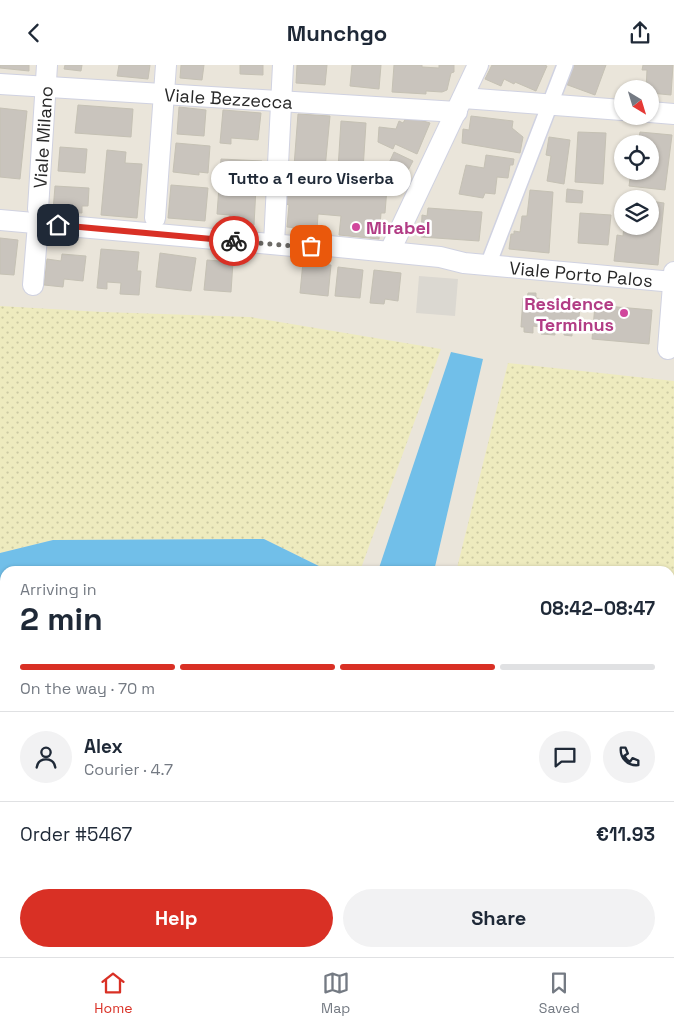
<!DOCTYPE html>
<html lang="en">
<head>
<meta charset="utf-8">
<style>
	body { margin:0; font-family:"Space Grotesk",sans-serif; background:#f2f2f3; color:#1f2937; height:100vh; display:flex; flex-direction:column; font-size:19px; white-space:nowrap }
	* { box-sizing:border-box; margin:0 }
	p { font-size:16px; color:#747a83 }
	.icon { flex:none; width:28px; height:28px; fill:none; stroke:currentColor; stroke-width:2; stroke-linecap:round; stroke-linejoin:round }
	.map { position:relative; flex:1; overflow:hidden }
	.side { position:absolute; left:0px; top:501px; width:675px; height:391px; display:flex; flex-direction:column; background:#fff; border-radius:15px 15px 0 0; box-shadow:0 1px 4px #0004 }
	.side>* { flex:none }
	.needle { width:32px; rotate:142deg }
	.fabs { position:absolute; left:614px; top:15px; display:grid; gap:10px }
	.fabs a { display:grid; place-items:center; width:45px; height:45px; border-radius:50%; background:#fff; box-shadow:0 1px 4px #0004; font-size:25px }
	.pin { position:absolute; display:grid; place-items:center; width:42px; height:42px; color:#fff; margin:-21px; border-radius:10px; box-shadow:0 2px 8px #0006 }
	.courier { position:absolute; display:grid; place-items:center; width:50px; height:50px; margin:-25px; border:4px solid #d93025; border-radius:50%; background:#fff; color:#222; box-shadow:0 1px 6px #0007 }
	.bubble { position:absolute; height:35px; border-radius:18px; background:#fff; box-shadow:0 1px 4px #0004; font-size:16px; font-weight:700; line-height:35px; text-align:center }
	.overview em { font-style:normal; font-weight:700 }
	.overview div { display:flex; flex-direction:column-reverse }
	.overview { display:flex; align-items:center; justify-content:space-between; height:85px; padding:0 20px }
	h1 { font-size:32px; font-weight:700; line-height:38px }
	.bar { display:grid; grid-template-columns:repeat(4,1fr); gap:8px 5px; align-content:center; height:60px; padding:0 20px }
	.bar i { height:6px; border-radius:4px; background:#e0e1e3 }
	.bar .current { background:#d93025 }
	.bar p { grid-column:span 4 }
	.line { display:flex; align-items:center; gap:12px; padding:0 20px; border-top:1px solid #e0e1e3 }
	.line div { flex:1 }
	.round { display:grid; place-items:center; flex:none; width:52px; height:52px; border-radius:26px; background:#f2f2f3 }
	.action { display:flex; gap:10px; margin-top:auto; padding:10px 20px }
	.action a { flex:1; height:58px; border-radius:30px; background:#d93025; color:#fff; font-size:20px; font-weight:700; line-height:58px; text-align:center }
	.action a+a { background:#f2f2f3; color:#1f2937 }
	header { display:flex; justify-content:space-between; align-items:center; height:65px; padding:0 20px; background:#fff; font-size:22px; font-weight:700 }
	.menu { display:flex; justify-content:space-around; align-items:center; height:70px; border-top:1px solid #e0e1e3; background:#fff; font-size:14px; color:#747a83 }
	.menu a { display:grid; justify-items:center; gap:2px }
	.menu .current { color:#d93025 }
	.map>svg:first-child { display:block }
</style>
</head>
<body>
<header><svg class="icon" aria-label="back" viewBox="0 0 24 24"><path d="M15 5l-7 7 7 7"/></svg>Munchgo<svg class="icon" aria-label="share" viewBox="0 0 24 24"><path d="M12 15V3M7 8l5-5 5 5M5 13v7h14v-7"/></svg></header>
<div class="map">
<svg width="674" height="892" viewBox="0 0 674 892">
	<defs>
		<pattern id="sand-dots" width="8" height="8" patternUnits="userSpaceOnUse" patternTransform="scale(1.25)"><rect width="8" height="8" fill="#eeebbe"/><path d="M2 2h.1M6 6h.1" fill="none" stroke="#cccaa3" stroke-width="1.8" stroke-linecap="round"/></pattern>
	</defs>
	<rect width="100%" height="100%" fill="#eae5da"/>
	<!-- sand -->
	<g fill="url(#sand-dots)">
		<path d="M0 241 102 247 250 252 441 284 360 506H329L264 474 53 475 0 488Z"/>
		<path d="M508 298 674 316V517H670V506H501L457 503Z"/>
	</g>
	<!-- plaza -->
	<path fill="#dbd8d1" d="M419 211 458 214 455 251 416 248Z"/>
	<!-- water -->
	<g fill="#71bfe9">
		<path d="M451 287 483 294 434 506H378Z"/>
		<path d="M264 474 329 506H5V888H670V517H674V892H0V488L53 475Z"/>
	</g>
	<!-- building -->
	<g fill="#c9c4bd" stroke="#c5c1b4">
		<path d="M0 0H29V6L0 3Z"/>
		<path d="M65 0H82L81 6 64 4Z"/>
		<path d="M119 0H150L148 14 117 11Z"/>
		<path d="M181 0H204L202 15 180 13Z"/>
		<path d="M240 0H263V10L240 9Z"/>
		<path d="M297 0H327L325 20 296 18Z"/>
		<path d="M352 0H381L379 24 350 21Z"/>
		<path d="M394 0H422V2L439 3V0H454V7L451 8 447 25 442 27 426 26V29L392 27Z"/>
		<path d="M492 0H544L547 1 536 26 515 17 514 19 504 14 501 21 485 14Z"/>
		<path d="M573 0H606L595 30 565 19Z"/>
		<path d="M643 0H673L671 30 650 28V24H646L647 5H642Z"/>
		<path d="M78 40 133 44 131 72 75 68Z"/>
		<path d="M179 42 206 45 204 71 177 69Z"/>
		<path d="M0 43 27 46 20 114 0 112Z"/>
		<path d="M223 45 261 48 258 75 231 73V79L220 78Z"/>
		<path d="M298 49 330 51 325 104 294 101Z"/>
		<path d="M407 51 430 58 417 89 395 79 393 84 378 77 379 62 396 64 399 56 403 58Z"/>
		<path d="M471 51 513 56 512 63 523 72 520 88 462 78 463 64 469 65Z"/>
		<path d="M341 56 366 58 363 105 338 104Z"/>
		<path d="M578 67 606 68 603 119 575 117Z"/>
		<path d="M640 67 672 70 665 125 629 121 631 107 650 106V79H638Z"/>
		<path d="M549 72 570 75 564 119 547 116 551 91 546 90Z"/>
		<path d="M176 78 210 81 208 108 199 107V110L173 107Z"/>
		<path d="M60 82 87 84 85 108 58 106Z"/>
		<path d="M107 85 126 87 125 98 142 99 137 153 101 150Z"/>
		<path d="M394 87 413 96 405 111 400 108 396 117 383 111Z"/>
		<path d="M486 90 514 94 513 100H510L508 113 497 112 495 129 485 128 483 133 459 129 466 100 484 103Z"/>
		<path d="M221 94 262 96 260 123H256L254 160 229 159 230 150 217 149Z"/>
		<path d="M171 120 208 123 205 156 168 153Z"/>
		<path d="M55 121 89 123 88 141H82V148L53 146Z"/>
		<path d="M362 121 387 123 385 148H381L379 174 339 170 341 151 318 149 317 165 287 162 289 140 286 139 287 128 305 130 306 122 361 127Z"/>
		<path d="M567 124 583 126 582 138 566 137Z"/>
		<path d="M530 125 553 127 549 188 509 184 511 169H514V166L520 167 522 151H527Z"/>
		<path d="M650 136 664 138 658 200 614 196 617 170 623 171 624 161H650Z"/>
		<path d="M428 143 482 147 479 176 421 172 422 150 427 151Z"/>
		<path d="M580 148 611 150 608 180 578 178Z"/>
		<path d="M0 173 18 175 14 210 0 209Z"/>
		<path d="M101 184 139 187 137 206H141L139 230 120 229 121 218 107 217V224L97 223Z"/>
		<path d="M160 188 196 193 191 226 156 222Z"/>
		<path d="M62 189 86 191 83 216 64 214 63 222 44 220 47 194 61 196Z"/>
		<path d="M207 195 233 197 231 227 204 225Z"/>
		<path d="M303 197 331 200 328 231 300 228Z"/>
		<path d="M338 202 363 205 360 233 335 231Z"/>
		<path d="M374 205 401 208 398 236 385 234 384 239 370 238Z"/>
		<path d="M528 228H536V233L543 234V236L567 239 568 233 576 234V238L580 239 578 266H572V271L564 270V265L555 264V270L541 269 542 262 533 261V268L524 267V262H521L523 233 527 234Z"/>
		<path d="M595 240 652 245 649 279 592 274Z"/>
	</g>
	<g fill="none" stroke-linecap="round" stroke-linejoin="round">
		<defs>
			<path id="pedestrian" d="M488 200 565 0"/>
			<g id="minor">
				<path id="s1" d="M0 19 457 47"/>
				<path d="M463 33 622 45"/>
				<path d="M650 47 674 49"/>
				<path id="s2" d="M38 144 47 0"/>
				<path d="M155 153 166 0"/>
				<path id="s3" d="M0 155 293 181H329L440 192 464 198 674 217"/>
				<path d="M274 179 283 0"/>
				<path d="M390 186 478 0"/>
				<path d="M33 220 38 159"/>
				<path d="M668 284 674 207"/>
			</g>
		</defs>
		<!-- pedestrian casing -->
		<use href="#pedestrian" stroke="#d0d2e1" stroke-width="18"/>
		<!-- minor casing -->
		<use href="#minor" stroke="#d0d2e1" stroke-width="22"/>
		<!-- pedestrian -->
		<use href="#pedestrian" stroke="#fff" stroke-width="15"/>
		<!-- minor -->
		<use href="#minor" stroke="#fff" stroke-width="20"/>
	</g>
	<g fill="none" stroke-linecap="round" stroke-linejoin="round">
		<!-- done -->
		<path stroke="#6c6a66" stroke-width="5" stroke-dasharray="0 9" d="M234 176 293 181H311"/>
		<!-- route -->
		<path stroke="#d93025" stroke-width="6" d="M58 160 234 176"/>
	</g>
	<!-- markers -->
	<g fill="#d1479c" stroke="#fff" stroke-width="2">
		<circle cx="356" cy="162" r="5"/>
		<circle cx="624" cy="248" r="5"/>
	</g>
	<g text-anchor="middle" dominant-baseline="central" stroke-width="5" stroke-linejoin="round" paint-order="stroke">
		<!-- street labels -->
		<g font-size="18" fill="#282828" stroke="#fff">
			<text stroke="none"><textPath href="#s1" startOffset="229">Viale Bezzecca</textPath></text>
			<text stroke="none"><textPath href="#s2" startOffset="72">Viale Milano</textPath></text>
			<text stroke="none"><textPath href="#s3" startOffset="584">Viale Porto Palos</textPath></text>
		</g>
		<!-- hotel labels -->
		<g font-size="18" font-weight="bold" fill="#b23c85" stroke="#fff" text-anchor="start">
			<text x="366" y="162">Mirabel</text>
			<text x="614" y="238" text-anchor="end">Residence<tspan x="614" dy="21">Terminus</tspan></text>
		</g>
	</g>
</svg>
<div class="fabs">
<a><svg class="needle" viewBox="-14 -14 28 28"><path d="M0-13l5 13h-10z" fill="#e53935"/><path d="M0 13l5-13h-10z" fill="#747a83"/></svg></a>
<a><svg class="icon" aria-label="locate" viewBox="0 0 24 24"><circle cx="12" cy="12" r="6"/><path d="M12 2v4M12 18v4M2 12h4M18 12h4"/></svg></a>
<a><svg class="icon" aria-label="layers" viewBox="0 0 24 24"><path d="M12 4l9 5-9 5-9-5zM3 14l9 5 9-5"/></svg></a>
</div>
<div class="pin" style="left:311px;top:181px;background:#ea580c"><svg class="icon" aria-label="bag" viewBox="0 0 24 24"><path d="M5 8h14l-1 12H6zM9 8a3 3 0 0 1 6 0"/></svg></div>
<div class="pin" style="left:58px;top:160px;background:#1f2937"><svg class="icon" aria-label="home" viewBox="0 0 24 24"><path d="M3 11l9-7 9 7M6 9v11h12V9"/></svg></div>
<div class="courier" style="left:234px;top:176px"><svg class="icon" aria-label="bike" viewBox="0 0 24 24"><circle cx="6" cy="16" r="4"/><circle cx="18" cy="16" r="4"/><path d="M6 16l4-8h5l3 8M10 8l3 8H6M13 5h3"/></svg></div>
<div class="bubble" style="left:211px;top:96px;width:200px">Tutto a 1 euro Viserba</div>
<section class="side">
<div class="overview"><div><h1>2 min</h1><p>Arriving in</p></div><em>08:42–08:47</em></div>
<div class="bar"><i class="current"></i><i class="current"></i><i class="current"></i><i></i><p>On the way · 70 m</p></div>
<div class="line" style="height:90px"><a class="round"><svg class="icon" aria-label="person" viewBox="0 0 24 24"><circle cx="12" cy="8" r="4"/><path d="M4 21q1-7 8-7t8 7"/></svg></a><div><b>Alex</b><p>Courier · 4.7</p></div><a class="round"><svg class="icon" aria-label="chat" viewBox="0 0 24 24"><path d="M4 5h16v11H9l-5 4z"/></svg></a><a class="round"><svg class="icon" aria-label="phone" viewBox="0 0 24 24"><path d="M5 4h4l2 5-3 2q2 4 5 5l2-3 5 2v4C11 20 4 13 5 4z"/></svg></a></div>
<div class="line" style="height:65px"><div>Order #5467</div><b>€11.93</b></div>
<div class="action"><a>Help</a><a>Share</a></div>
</section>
</div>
<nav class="menu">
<a class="current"><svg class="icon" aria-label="home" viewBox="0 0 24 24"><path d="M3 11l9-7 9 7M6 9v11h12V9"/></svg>Home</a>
<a><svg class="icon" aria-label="map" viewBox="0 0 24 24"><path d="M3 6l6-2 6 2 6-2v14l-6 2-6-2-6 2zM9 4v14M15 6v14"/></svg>Map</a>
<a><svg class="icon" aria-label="saved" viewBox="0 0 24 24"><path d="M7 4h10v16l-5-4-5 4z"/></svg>Saved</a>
</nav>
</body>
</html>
